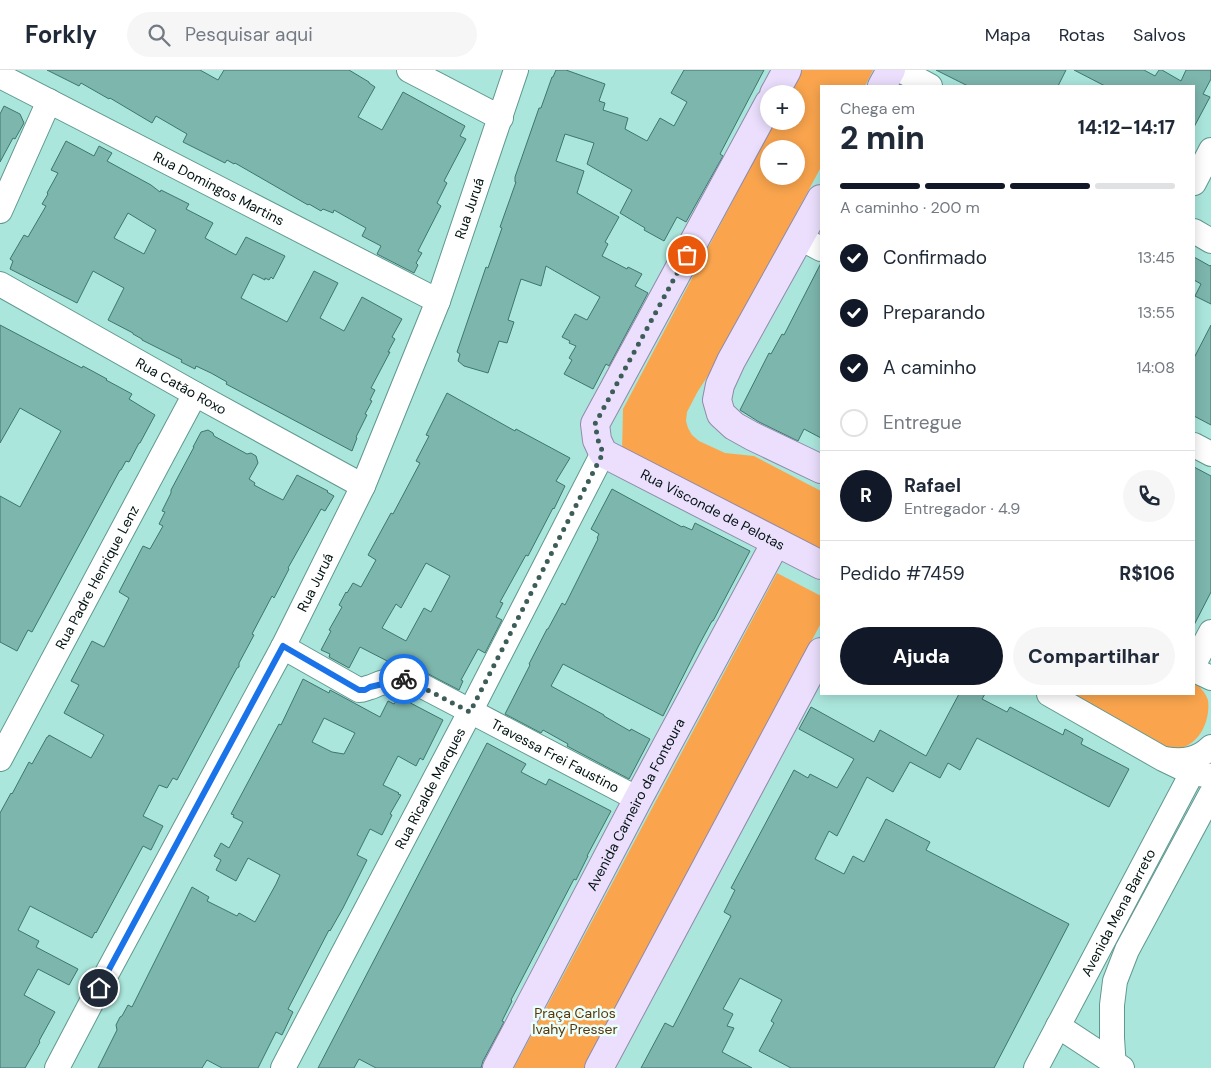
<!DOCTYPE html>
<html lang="pt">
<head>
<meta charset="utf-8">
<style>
	body { margin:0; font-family:"DM Sans",sans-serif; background:#f6f6f7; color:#1f2937; height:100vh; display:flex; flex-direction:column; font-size:19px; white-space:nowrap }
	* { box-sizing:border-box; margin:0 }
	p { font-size:16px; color:#747a83 }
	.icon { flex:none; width:28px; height:28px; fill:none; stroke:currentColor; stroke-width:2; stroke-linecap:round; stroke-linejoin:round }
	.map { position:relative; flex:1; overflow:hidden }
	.drawer { position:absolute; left:820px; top:15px; width:375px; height:610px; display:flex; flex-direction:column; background:#fff; border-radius:0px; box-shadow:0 2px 12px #0003 }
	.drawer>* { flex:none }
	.buttons { position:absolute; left:760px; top:15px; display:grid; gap:10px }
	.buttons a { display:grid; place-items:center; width:45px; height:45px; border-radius:50%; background:#fff; box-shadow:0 2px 12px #0003; font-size:25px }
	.pin { position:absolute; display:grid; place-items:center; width:42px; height:42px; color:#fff; margin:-21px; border:2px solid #fff; border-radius:50%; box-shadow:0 1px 5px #0007 }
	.courier { position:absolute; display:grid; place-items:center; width:50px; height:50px; margin:-25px; border:4px solid #1a73e8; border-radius:50%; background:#fff; color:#222; box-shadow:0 1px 6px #0007 }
	.summary em { font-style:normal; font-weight:800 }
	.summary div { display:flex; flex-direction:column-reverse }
	.summary { display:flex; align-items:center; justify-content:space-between; height:85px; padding:0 20px }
	h1 { font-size:32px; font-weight:800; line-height:38px }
	.bar { display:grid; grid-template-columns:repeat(4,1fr); gap:8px 5px; align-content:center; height:60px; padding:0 20px }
	.bar i { height:6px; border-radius:4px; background:#e0e1e3 }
	.bar .active { background:#111827 }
	.bar p { grid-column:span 4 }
	.line { display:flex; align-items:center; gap:12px; padding:0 20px; border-top:1px solid #e0e1e3 }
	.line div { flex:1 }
	.round { display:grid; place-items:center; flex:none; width:52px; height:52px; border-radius:26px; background:#f6f6f7 }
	ol { padding:0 20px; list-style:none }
	li { display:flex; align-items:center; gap:15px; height:55px }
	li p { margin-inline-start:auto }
	li .icon { padding:5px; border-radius:50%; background:#111827; color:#fff; stroke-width:4 }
	li:last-child { color:#747a83 }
	li i { width:28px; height:28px; border:2px solid #e0e1e3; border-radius:50% }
	.cta { display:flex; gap:10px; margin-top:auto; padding:10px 20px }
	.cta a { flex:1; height:58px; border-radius:30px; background:#111827; color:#fff; font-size:20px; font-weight:800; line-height:58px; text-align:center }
	.cta a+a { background:#f6f6f7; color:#1f2937 }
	header { display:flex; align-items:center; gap:30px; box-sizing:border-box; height:70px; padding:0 25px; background:#fff; border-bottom:1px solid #e0e1e3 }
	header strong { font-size:24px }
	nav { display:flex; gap:28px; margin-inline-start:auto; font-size:18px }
	.search { width:350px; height:45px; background:#f6f6f7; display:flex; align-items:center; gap:12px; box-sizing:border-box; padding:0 18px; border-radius:28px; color:#747a83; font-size:19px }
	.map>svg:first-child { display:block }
</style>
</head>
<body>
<header>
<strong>Forkly</strong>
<div class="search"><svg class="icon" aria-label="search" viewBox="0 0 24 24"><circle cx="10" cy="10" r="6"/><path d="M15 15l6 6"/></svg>Pesquisar aqui</div>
<nav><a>Mapa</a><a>Rotas</a><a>Salvos</a></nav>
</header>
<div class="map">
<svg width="1211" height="998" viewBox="0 0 1211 998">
	<rect width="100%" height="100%" fill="#abe6dc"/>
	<!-- green -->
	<g fill="#faa54e" fill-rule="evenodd">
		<path d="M802 0H873L865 16H821V97L715 295 698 321 687 342 686 351 688 358 692 365 699 371 725 383 754 386 821 421V483L622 382 623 339 775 51H796V24H789ZM769 79H796V106H769Z"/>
		<path d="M777 503 821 526V553L587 998H514Z"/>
		<path d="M1194 612C1200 617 1205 622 1208 630 1211 653 1197 679 1173 679 1169 679 1165 678 1161 677L1067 624H1194Z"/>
	</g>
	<!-- building -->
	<g fill="#7db6ad" stroke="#3e766e" fill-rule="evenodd">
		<path d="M47 0H200L218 10 224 0H349L369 12V13L375 17 358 47 382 60 403 22 465 56 460 66 466 69 444 111 447 113 437 133 441 136 418 181 422 183 416 193 418 195 414 203 377 184 381 176 362 166 366 158 334 140 333 143 323 139 321 141 309 134 308 135 235 93 234 94 227 90 225 93 183 72 187 64 156 46 152 53 110 28 109 29 81 13 79 16Z"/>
		<path d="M556 0H566L605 14 599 31 605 33 603 40 628 48 625 59 647 71 660 48 674 56 687 32 671 23 684 0H764L720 84 723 86 686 152 677 147 664 171 644 160 645 158 620 143 632 120 587 94 594 73 565 64 556 91 584 101 577 123 619 147 605 172 608 174 602 186 627 199 628 197 642 204 635 216 648 223 609 296 606 294 593 319 564 304 572 290 569 288 576 276 569 273 570 271 562 267 575 244 587 250 600 227 546 196 541 216 521 209 508 250 514 252 507 273 499 271 488 303 464 296 458 291 460 284 457 282 486 197 488 198 502 158 500 157 516 112H515V107L539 38H541L552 7H553Z"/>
		<path d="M936 0H1066L1058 16H968Z"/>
		<path d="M1074 0H1144L1155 6 1159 0H1162L1181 11 1186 0H1211V9L1203 24 1210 27 1194 57V16H1105Z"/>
		<path d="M4 36 20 44 24 53 15 69 13 68 0 92V44Z"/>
		<path d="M66 71 94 86 99 76 112 83 107 91 151 115 160 122 161 120 189 134 186 139 213 153 205 168 236 185 246 167 285 186 273 209 271 207 269 210 265 208V210L253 204 241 228 287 252 314 201 338 213 320 248 344 261 362 227 402 249 392 267 395 269 388 282H390L371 318 375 320 370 330 372 331 365 344 367 345 356 367 357 368 352 381 226 314 227 312 211 303 196 296 195 299 181 292 182 290 142 270V269L133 264V263L108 250 124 218 93 201 77 233 10 199 13 191 10 189 24 165 28 167 46 136 42 134 48 124 47 123 58 103 51 100ZM128 143 156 160 144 184 114 168Z"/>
		<path d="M1194 187 1210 196 1211 195V234L1195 226 1201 214 1194 210Z"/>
		<path d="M821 193V368L804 359 798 371 759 352 740 340 769 283 771 284 782 264 784 265Z"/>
		<path d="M0 255 57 285 82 298 83 296 107 309 106 310 132 324 129 329 155 345 140 373H139L129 392 126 391 121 400H120L32 562 28 560 17 581 0 572V426L20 437 61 361 20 338 0 373Z"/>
		<path d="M1211 255V355L1194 346V288Z"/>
		<path d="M447 323 515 361 516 359 570 388 556 411 565 416 554 439 553 438 528 486 526 485 500 532 503 533 496 547 502 550 485 583 478 579 461 610 463 611 459 620 415 597 409 595 397 596 360 577 349 598 329 587 330 584 321 580 331 561 329 560 342 537 339 535 346 522 347 523 353 513 361 517 376 490 368 485 391 443 393 444 420 393 416 391 429 366 426 365ZM426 493 450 506 431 542 424 538 406 571 382 558 396 534 401 538Z"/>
		<path d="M208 360 213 363 214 366 247 384 251 383 256 386 258 393 249 409 255 413 254 415 269 423 283 430 297 405 328 421 327 422 334 426 325 441 321 439 320 441 288 498 289 499 274 528 272 526 252 564 254 565 239 593V597L237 598 177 710 173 708 167 718 159 715 143 746 163 756 151 780 143 776 96 863 95 862 92 868 30 836 18 860 39 871 36 877 78 899 69 915 38 899 24 925 55 942 39 971 40 972 25 998H0V743L11 723 12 724 29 692 32 694 47 667H48L49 665 91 688 104 665 64 643 79 615 71 611 92 571 104 577 129 528 119 522 143 476 150 479 163 456 159 454 165 442 162 441 171 423V420L194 377H193L201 362Z"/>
		<path d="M1194 397 1211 406V522L1194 555Z"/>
		<path d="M612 419 682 457 683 456 692 460 695 453 750 481 713 551H712L699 575 663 646 563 594 551 616 604 645V646L630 661 631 659 650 669 629 709 567 676 568 674 543 660 541 663 505 644 530 595 529 594 547 559H548L562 533 565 535 598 469 597 468 599 464 591 459Z"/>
		<path d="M303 609 329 623 330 620 380 647 388 631 394 634 399 627 443 650 423 690 420 688 416 696 398 686 383 715 399 723 398 724 401 725 390 744 392 745 382 765 370 759 357 785 367 790 343 838 330 861 329 860 288 939 293 942 282 965 276 962 258 998H222L207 990 202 998H98L117 960 116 955 120 947 122 946 128 935 132 937 192 817 209 827 207 831 237 846 239 843 255 852 276 814 280 805 248 788 236 811 216 800 221 790 214 786 221 773 229 778 243 752 233 747 234 745 231 744 279 654 281 655ZM324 648 355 663 344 684 332 682 312 672Z"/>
		<path d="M959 624H985L982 629 1007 642 1010 637 1063 665 1065 659 1083 669 1081 674 1129 699 1109 737 977 668 960 700 948 693 940 708 910 692 893 722 867 707 837 766 829 761 815 789 844 804 853 786 864 792 886 749 930 772 926 780 1069 854 994 998H791L759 981 774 953 771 951 782 930 740 908 723 939 733 944 727 956 734 958 722 982 752 998H641L665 953 673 957 731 846 724 842 735 820 731 818 794 700 808 708 810 704 837 718 854 689 799 659 811 637 874 672 880 660 926 686Z"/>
		<path d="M487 673 526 694 521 702 546 715 549 709 611 741 587 786H588L576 810 574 809 511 930 512 931 502 951 504 952 483 991 481 998H376L359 989 354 998H318Z"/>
	</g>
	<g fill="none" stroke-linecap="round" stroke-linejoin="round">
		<defs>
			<g id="minor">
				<path d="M409 0 501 48"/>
				<path d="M900 0 930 16"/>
				<path id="s1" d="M0 6 438 231"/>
				<path d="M1194 113 1211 80"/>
				<path d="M0 141 49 31"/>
				<path d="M1194 161 1211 171"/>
				<path d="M800 168 821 179"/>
				<path id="s2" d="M0 214 195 324 363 416"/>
				<path d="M1194 375 1211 384"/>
				<path id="s3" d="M283 577 359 620C364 620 366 618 371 617 382 612 397 608 409 609L638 729"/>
				<path d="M1194 594 1211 562"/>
				<path d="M1194 600 1211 608"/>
				<path d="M1049 624 1163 689 1192 703 1211 706"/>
				<path id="s4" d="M0 689 195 324"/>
				<path d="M1165 689C1183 692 1198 690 1211 677"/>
				<path d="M1058 956 1122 998"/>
				<path id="s5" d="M57 998 99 918 283 577 363 416 438 231 516 0"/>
				<path id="s6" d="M283 998 470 642 603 383"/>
				<path id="s7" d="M1036 998 1192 703"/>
				<path d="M1114 998 1112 968V935L1115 911 1127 880 1211 724"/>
			</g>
			<g id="major">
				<path d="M882 16 891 0"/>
				<path d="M774 24 787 0"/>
				<path id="s8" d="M769 33 595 354 597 370 603 383 821 495"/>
				<path d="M821 129 731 291 720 315 717 330 721 344 734 356 752 366 821 399"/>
				<path id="s9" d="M497 998 638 729 776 472"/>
				<path d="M599 998 821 582"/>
			</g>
		</defs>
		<!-- minor casing -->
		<use href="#minor" stroke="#609890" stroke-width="26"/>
		<!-- major casing -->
		<use href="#major" stroke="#9089a9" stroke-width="30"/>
		<!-- minor -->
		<use href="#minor" stroke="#fff" stroke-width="24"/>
		<!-- major -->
		<use href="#major" stroke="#ebdffd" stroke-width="28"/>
	</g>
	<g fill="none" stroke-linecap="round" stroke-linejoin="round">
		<!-- done -->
		<path stroke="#3c5d58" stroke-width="5" stroke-dasharray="0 9" d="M404 609 408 610 470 642 603 383 598 370 595 354 687 185"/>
		<!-- route -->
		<path stroke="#1a73e8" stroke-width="6" d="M99 918 283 576 359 620H365L370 617 404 609"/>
	</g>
	<g text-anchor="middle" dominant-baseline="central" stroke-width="5" stroke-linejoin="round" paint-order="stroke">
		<!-- street labels -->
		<g font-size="14" fill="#001311" stroke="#e8fffb">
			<text stroke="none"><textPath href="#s1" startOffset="246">Rua Domingos Martins</textPath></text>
			<text stroke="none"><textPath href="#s5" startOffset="955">Rua Juruá</textPath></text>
			<text stroke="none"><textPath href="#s2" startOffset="208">Rua Catão Roxo</textPath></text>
			<text stroke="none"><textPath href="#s8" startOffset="519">Rua Visconde de Pelotas</textPath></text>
			<text stroke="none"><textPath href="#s4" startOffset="206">Rua Padre Henrique Lenz</textPath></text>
			<text stroke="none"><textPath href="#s5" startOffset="550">Rua Juruá</textPath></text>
			<text stroke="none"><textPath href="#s3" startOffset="304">Travessa Frei Faustino</textPath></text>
			<text stroke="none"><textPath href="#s6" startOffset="316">Rua Ricalde Marques</textPath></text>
			<text stroke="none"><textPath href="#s9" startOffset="298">Avenida Carneiro da Fontoura</textPath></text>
			<text stroke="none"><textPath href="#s7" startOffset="176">Avenida Mena Barreto</textPath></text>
		</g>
		<!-- park labels -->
		<g font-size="14" fill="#5c3508" stroke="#e8fffb">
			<text x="575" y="943">Praça Carlos<tspan x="575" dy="16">Ivahy Presser</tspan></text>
		</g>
	</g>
</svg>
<div class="buttons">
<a>+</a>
<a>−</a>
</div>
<div class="pin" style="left:687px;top:185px;background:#ea580c"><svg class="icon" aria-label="bag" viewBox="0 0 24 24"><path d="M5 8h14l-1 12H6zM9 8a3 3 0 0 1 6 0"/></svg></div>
<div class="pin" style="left:99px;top:918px;background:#1f2937"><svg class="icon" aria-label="home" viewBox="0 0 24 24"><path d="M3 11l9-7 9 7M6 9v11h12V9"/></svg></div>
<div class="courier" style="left:404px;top:609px"><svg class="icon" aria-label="bike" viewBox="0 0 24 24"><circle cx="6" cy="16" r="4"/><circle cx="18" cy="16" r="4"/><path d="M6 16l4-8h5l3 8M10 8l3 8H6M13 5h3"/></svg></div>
<section class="drawer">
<div class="summary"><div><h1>2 min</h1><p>Chega em</p></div><em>14:12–14:17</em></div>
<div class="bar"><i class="active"></i><i class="active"></i><i class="active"></i><i></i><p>A caminho · 200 m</p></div>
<ol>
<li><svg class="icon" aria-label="check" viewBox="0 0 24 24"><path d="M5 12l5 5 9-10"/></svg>Confirmado<p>13:45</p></li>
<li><svg class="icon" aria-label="check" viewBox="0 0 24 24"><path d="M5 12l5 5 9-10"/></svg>Preparando<p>13:55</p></li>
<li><svg class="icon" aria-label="check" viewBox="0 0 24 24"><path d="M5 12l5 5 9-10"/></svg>A caminho<p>14:08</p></li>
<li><i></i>Entregue</li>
</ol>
<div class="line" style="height:90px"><b class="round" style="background:#111827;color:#fff">R</b><div><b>Rafael</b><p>Entregador · 4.9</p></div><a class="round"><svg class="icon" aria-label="phone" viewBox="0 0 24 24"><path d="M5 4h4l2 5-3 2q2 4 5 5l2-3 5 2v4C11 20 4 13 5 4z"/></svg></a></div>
<div class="line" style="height:65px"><div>Pedido #7459</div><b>R$106</b></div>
<div class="cta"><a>Ajuda</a><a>Compartilhar</a></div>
</section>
</div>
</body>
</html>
